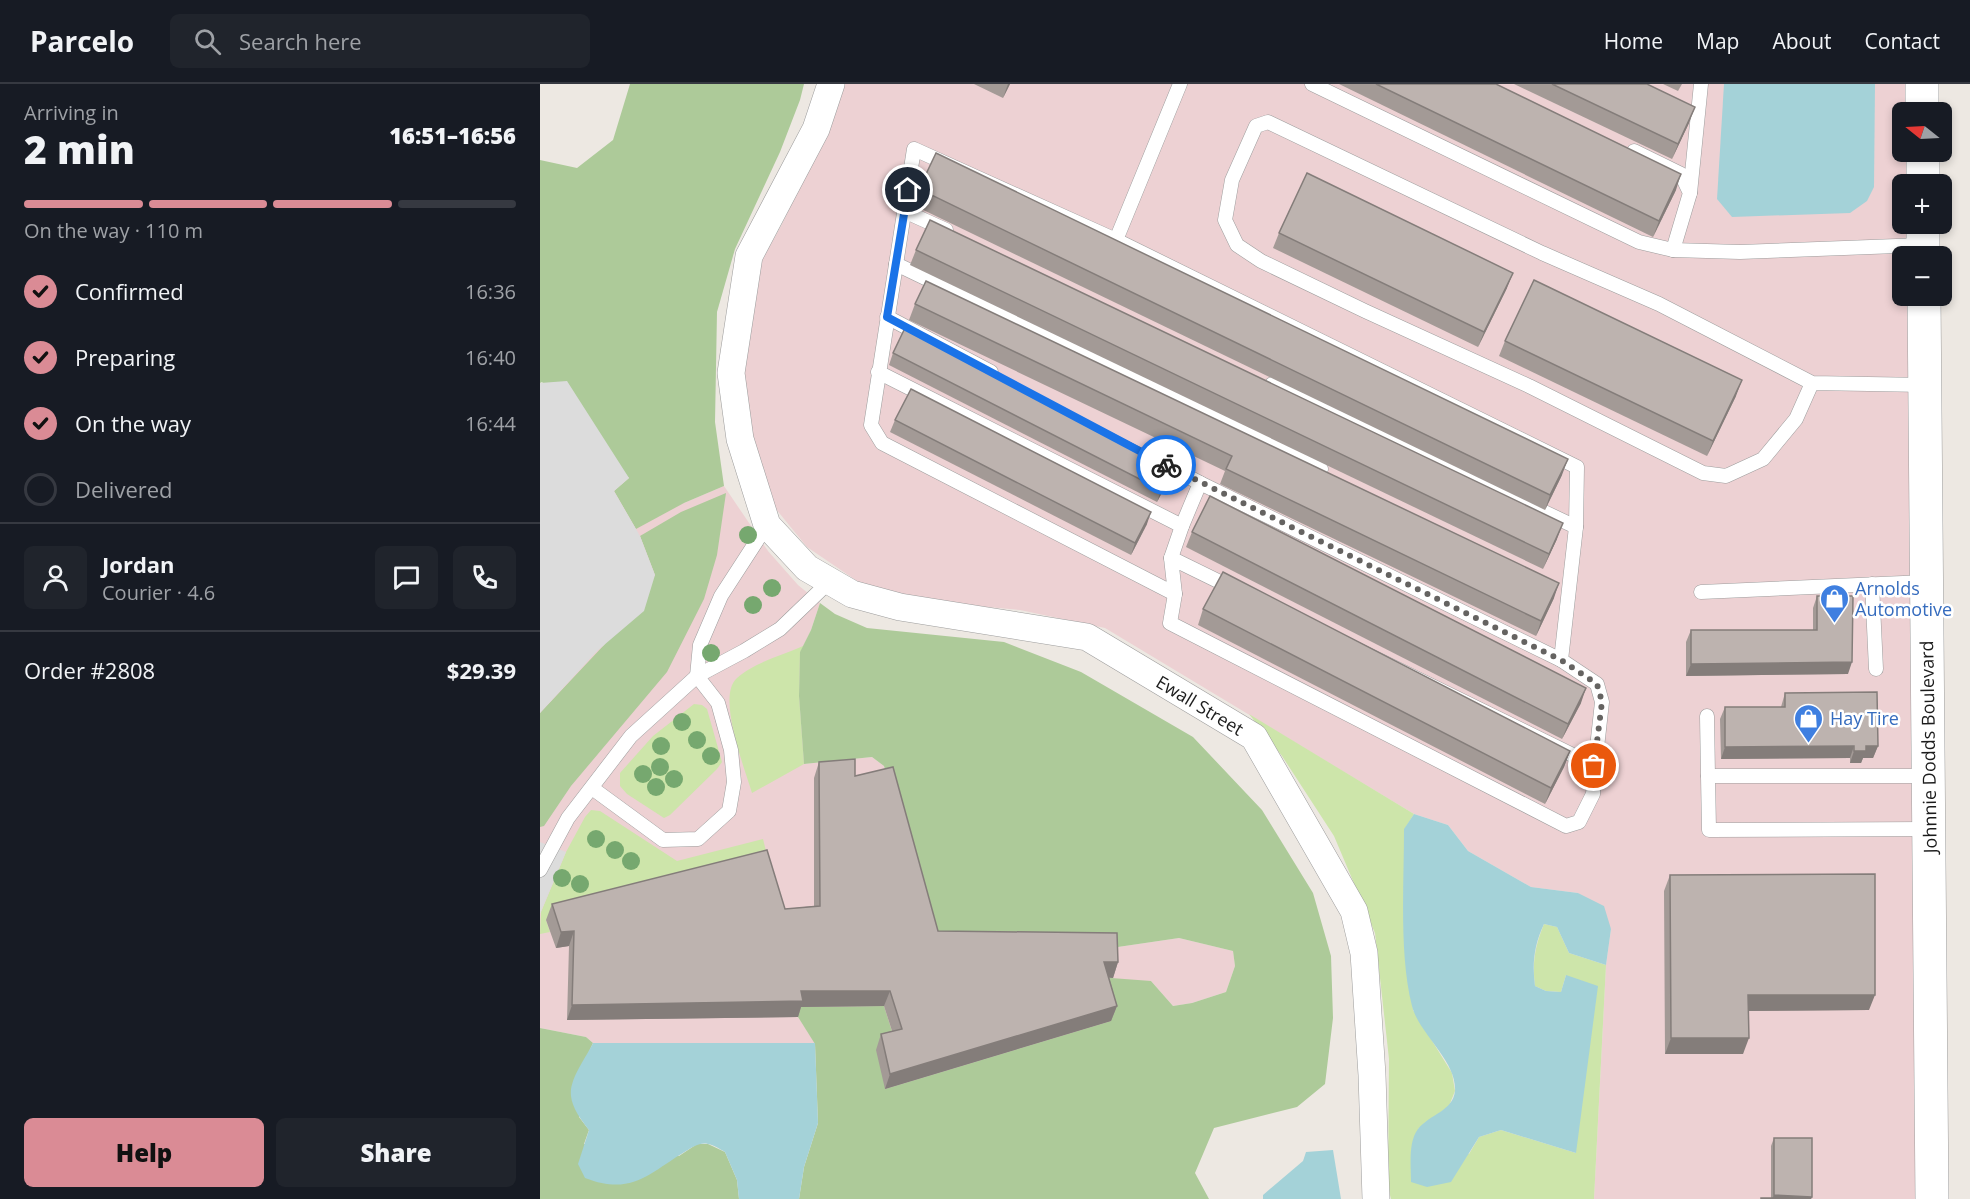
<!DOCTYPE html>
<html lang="en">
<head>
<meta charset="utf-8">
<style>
	body { margin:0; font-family:"Open Sans",sans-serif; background:#20242c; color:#f1f3f6; height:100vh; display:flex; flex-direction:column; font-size:22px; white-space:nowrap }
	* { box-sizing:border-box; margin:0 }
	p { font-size:20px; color:#9ea1a6 }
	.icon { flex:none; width:33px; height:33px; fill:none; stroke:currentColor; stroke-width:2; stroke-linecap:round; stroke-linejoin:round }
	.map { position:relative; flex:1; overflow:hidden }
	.drawer { display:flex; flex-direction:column; background:#171b24; width:540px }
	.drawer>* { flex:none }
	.needle { width:39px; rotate:288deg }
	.tools { position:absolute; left:1352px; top:18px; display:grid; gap:12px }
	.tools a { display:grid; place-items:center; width:60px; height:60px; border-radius:9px; background:#171b24; box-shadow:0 3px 9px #0003; font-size:30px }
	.pin { position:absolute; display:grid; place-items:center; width:51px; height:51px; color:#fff; margin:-26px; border:3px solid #fff; border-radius:50%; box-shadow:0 2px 6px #0007 }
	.courier { position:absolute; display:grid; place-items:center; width:60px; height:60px; margin:-30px; border:4px solid #1a73e8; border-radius:50%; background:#fff; color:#222; box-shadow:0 2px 8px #0007 }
	.overview em { font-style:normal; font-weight:800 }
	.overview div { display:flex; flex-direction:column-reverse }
	.overview { display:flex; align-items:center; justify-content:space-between; height:102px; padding:0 24px }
	h1 { font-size:39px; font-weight:800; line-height:45px }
	.bar { display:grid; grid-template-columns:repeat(4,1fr); gap:9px 6px; align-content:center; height:72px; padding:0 24px }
	.bar i { height:8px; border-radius:4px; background:#363941 }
	.bar .active { background:#da8b95 }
	.bar p { grid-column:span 4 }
	.line { display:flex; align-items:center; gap:15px; padding:0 24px; border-top:2px solid #363941 }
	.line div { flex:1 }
	.round { display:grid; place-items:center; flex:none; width:63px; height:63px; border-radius:9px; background:#20242c }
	ol { padding:0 24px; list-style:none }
	li { display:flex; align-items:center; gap:18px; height:66px }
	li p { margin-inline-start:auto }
	li .icon { padding:6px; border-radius:50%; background:#da8b95; color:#111; stroke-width:4 }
	li:last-child { color:#9ea1a6 }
	li i { width:33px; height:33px; border:3px solid #363941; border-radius:50% }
	.button { display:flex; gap:12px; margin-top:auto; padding:12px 24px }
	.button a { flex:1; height:69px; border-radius:9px; background:#da8b95; color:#111; font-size:24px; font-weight:800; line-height:69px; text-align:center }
	.button a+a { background:#20242c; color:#f1f3f6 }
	header { display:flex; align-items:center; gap:36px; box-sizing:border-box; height:84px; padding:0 30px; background:#171b24; border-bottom:2px solid #363941 }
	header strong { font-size:28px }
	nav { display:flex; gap:33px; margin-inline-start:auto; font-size:21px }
	.search { width:420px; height:54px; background:#20242c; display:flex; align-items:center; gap:15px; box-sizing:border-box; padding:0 21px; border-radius:9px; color:#9ea1a6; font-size:22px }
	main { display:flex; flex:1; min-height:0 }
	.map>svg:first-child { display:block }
</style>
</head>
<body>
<header>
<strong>Parcelo</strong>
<div class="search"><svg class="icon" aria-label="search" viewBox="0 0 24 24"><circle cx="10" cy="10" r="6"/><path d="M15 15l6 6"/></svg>Search here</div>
<nav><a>Home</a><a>Map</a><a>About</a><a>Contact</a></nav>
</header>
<main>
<section class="drawer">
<div class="overview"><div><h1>2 min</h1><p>Arriving in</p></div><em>16:51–16:56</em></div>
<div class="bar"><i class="active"></i><i class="active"></i><i class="active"></i><i></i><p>On the way · 110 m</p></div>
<ol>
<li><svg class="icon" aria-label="check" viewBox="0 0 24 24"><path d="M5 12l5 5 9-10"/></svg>Confirmed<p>16:36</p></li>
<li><svg class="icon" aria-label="check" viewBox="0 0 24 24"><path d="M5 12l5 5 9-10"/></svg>Preparing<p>16:40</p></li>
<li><svg class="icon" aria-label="check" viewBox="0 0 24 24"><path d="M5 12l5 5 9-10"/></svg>On the way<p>16:44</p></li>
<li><i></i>Delivered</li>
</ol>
<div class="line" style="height:108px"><a class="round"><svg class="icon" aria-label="person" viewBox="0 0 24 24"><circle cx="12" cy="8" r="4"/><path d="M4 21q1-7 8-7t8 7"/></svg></a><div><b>Jordan</b><p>Courier · 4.6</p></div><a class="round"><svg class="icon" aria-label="chat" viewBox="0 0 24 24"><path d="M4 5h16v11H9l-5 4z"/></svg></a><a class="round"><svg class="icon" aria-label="phone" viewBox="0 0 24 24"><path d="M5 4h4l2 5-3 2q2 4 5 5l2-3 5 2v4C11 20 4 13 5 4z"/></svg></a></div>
<div class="line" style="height:78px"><div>Order #2808</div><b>$29.39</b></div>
<div class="button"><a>Help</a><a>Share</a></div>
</section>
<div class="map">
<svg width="1430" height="1115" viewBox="0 0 1430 1115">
	<rect width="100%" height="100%" fill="#ede8e2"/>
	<!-- commercial -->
	<g fill="#edd1d3">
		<path d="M304 0H1365L1366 28H1362V68H1367V100H1362V140H1368L1369 172H1362V212H1369L1374 450V988L1376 1115H1054L1066 881 1071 845 1038 809 991 803 928 767 908 741 874 730 565 544 480 526 392 518 320 499 267 463 231 419 200 314 207 239 223 174 241 142 296 28Z"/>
		<path d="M0 299 89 394 74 407 144 419 184 402 228 467 258 501 280 519 271 546 260 569 259 612 264 680 332 673 344 682 347 698 571 864 639 854 693 867 695 882 686 908 652 919 633 922 611 897 571 937 345 1005 336 966 258 933 275 959H53L46 953 0 944Z"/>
	</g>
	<!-- grass -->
	<g fill="#cde5aa">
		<path d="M263 562 260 569 259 612 264 680 212 709C205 685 176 612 197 594 213 579 243 571 263 562Z"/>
		<path d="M154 620 162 621 167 625 182 678 177 685 130 731 124 734 87 710 80 702V689L113 652Z"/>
		<path d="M709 630 874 730 864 746 873 926 912 989 915 1007 909 1022 878 1045 929 1070 939 1053 961 1046 1036 1069 1026 891 1021 908 1006 907 995 902C992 878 995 862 1004 840L1017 843 1029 869 1066 881 1054 1115H851L848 1103 849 975 835 849 794 752 742 672Z"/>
		<path d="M51 726 60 727 137 777 223 755 230 783 6 836 10 848 0 850 1 828 26 768 45 733Z"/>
	</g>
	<!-- forest -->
	<g fill="#adca99">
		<path d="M90 0H264L260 16 240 68 195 165 177 228 175 338 184 402 144 419 96 445 74 407 89 394 2 298 0 299V76L37 84 73 56Z"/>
		<path d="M186 409 177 471 164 515 127 588 31 702 4 742 0 743V629L64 561 115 491 100 452 141 428Z"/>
		<path d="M280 519 295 530 327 544 464 558 541 588 653 653 722 726 773 809 791 872 793 934 785 1000 757 1023 674 1044 655 1089 669 1115H259L264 1083 278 1039 275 960 258 933 255 923 344 922 356 960 345 1005 571 937 558 893 611 897 633 922 652 919 686 908 695 882 693 867 639 854 571 864 392 862 344 682 332 673 264 680 259 612 260 568 271 546Z"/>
		<path d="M0 944 46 953 53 959 45 976 39 1033 49 1046 44 1060 139 1072 157 1060H168L185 1068 197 1096 199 1115H0Z"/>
	</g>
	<!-- parking -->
	<g fill="#dcdcdc">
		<path d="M27 297 89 394 74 407 100 452 115 491 104 527 57 567 0 629V299Z"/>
		<path d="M0 758 26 768 0 830Z"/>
	</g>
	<!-- water -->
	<g fill="#a4d2d8">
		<path d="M1184 0H1335L1334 103 1327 117 1310 129 1192 133 1177 115Z"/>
		<path d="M874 730 908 741 928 767 991 803 1038 809 1064 822 1071 845 1066 881 1029 869 1017 843 1004 840C994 861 992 880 995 902L1006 907 1021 908 1026 891 1058 902 1036 1069 961 1046 939 1053 911 1098 887 1103 871 1098C871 1082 868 1058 878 1045 890 1030 913 1027 915 1007 917 977 879 950 872 922 859 870 864 801 864 745Z"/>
		<path d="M53 959H275L278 1039 264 1083 259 1115H199L197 1096 185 1068C180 1065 174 1061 168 1060 160 1058 153 1063 146 1067 108 1090 92 1112 45 1094L38 1080 49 1046C42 1037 32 1024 31 1012 29 995 46 974 53 959Z"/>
		<path d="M793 1066 801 1115H723V1111L763 1077 766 1068Z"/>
	</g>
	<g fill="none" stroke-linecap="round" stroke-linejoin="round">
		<defs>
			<g id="service">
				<path d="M772 0 1099 158 1133 166 1200 168 1383 161"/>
				<path d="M374 65 576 156 1037 383 1036 443 1021 576 1057 600 1062 618 1055 682 631 474 635 510 342 359 331 341Z"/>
				<path d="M1094 67 1141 90 1150 109 1133 166"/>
				<path d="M1150 109 1161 0"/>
				<path d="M364 127 406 146"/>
				<path d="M576 156 640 0"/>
				<path d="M356 180 781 385"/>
				<path d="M347 233 451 288"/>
				<path d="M338 288 642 442 631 474"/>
				<path d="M1272 299 1256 335 1223 375 1186 392 1163 389 989 302 825 227 721 177 697 161 685 136 692 96 716 42 728 38 1002 169 1119 220 1272 299 1385 301"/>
				<path d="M732 300 1036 443"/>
				<path d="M616 376 660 399 642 442"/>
				<path d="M660 399 1021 576"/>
				<path d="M1332 500 1336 585"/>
				<path d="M1161 508 1386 498"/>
				<path d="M635 510 630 539 1026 742 1039 738 1053 710 1055 682"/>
				<path d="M1167 632 1168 692"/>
				<path d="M1388 692H1168L1169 746 1389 745"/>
				<path d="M52 704 123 756 158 755 189 727 194 698 191 666 178 619 157 592 160 561 181 512 227 441"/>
				<path d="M0 786 28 734 91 652 157 592 204 567 240 545 290 497"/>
			</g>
			<path id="minor" d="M291 0 276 45 209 172 191 289 200 355 227 441 267 484 312 510 360 523 547 553 714 653 814 827 824 869 832 991 836 1115"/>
			<g id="tertiary">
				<path d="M1382 0V28"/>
				<path d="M1383 68V100"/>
				<path d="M1383 140V172"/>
				<path d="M1384 212 1392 1115"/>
			</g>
		</defs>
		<!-- service casing -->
		<use href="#service" stroke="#9d9d9d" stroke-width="15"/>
		<!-- minor casing -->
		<use href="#minor" stroke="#9d9d9d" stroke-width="28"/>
		<!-- tertiary casing -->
		<use href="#tertiary" stroke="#9d9d9d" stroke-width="34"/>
		<!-- service -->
		<use href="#service" stroke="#fff" stroke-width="14"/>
		<!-- minor -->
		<use href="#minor" stroke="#fff" stroke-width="27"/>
		<!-- tertiary -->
		<use href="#tertiary" stroke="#fff" stroke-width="33"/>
	</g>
	<!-- trees -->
	<g fill="#76a86f">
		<circle cx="208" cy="451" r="9"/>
		<circle cx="232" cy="504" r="9"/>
		<circle cx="213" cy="521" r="9"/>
		<circle cx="171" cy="569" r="9"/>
		<circle cx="142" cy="638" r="9"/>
		<circle cx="157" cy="656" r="9"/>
		<circle cx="121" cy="662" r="9"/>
		<circle cx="171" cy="672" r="9"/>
		<circle cx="120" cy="683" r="9"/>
		<circle cx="103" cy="690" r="9"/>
		<circle cx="134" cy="695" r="9"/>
		<circle cx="116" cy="703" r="9"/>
		<circle cx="56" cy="755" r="9"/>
		<circle cx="75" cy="766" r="9"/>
		<circle cx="91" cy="777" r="9"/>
		<circle cx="22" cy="794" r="9"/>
		<circle cx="40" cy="800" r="9"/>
	</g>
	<!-- wall -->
	<g fill="#a39a96">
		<path d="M434 0H470L463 14Z"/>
		<path d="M799 0H956L1136 106 1113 153Z"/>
		<path d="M974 0H1107L1149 39 1132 75Z"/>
		<path d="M1123 0H1142L1138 7Z"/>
		<path d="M379 105 1022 391 1005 426 373 121Z"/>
		<path d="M739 149 967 204 938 263 733 164Z"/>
		<path d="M376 166 1017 455 1003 485 370 181Z"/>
		<path d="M375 220 1014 514 996 552 680 400 685 387 369 236Z"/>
		<path d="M965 257 1196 312 1167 372 959 272Z"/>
		<path d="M353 269 634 381 630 393 617 418 349 281Z"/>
		<path d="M355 336 607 440 591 471 350 348Z"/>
		<path d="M652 448 1041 619 1022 655 646 463Z"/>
		<path d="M1277 512 1308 590 1146 592V558L1151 546H1273V524Z"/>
		<path d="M663 525 1030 667 1024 683 1005 720 658 541Z"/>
		<path d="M1245 609 1338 662 1333 674H1323L1321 679H1310V674L1181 675 1180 635 1185 623H1241Z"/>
		<path d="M279 678 315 692 398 847 578 878 573 894 569 893 577 922 571 937 345 1005 336 966 341 950 352 947 344 922 261 923 258 933 27 936 29 862 16 864 6 836 12 820 245 825 274 822V694Z"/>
		<path d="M1130 791 1329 926 1209 927 1203 970H1125L1124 807Z"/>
		<path d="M1234 1054 1272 1113 1271 1115H1221L1231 1114V1062Z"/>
	</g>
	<!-- shaded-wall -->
	<g fill="#847d7a">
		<path d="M468 0H470L463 14Z"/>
		<path d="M1155 23 1149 39 1132 75 1138 60Z"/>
		<path d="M1141 90 1136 106 1113 153 1119 137Z"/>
		<path d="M973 189 967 204 938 263 944 248Z"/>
		<path d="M1202 296 1196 312 1167 372 1173 357Z"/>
		<path d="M1028 375 1022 391 1005 426 1010 411Z"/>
		<path d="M634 381 630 393 617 418 621 406Z"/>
		<path d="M611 428 607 440 591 471 595 459Z"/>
		<path d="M1023 439 1017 455 1003 485 1009 470Z"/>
		<path d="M1019 499 1014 514 996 552 1001 537Z"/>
		<path d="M1312 578 1308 590 1146 592 1151 580Z"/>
		<path d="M1046 604 1041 619 1022 655 1028 640Z"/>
		<path d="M1314 662 1310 674 1181 675 1185 663Z"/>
		<path d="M1326 662H1338L1333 674H1323L1321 679H1310L1314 667Z"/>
		<path d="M1030 667 1024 683 1005 720 1011 704Z"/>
		<path d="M34 847 29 862 16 864 21 848Z"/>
		<path d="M564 878H578L573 894 558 893Z"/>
		<path d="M261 907H350L344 922 261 923 258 933 27 936 32 921Z"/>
		<path d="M1208 911H1335L1329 926 1203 927Z"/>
		<path d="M577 922 571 937 345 1005 350 990Z"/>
		<path d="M1131 954H1209L1203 970H1125Z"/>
		<path d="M1234 1111 1272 1113 1271 1115H1232Z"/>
	</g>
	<!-- building -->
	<g fill="#bdb3af" stroke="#847d7a" stroke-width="1.5">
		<path d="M836 0H956L1141 90 1119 137Z"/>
		<path d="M1012 0H1107L1155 23 1138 60Z"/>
		<path d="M396 69 1028 375 1010 411 379 105Z"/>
		<path d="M767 89 973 189 944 248 739 149Z"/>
		<path d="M390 136 1023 439 1009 470 376 166Z"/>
		<path d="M994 196 1202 296 1173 357 965 257Z"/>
		<path d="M386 197 1019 499 1001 537 686 385 692 372 375 220Z"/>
		<path d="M365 244 634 381 621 406 353 269Z"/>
		<path d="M371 305 611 428 595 459 355 336Z"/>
		<path d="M670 412 1046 604 1028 640 652 448Z"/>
		<path d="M683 488 1030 667 1011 704 663 525Z"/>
		<path d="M1277 512H1313L1312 578 1151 580V546H1277Z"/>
		<path d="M1337 608 1338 662H1326V667H1314V662L1185 663V623H1245V609Z"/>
		<path d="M315 675V692L353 683 398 847 577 849 578 878H564L577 922 350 990 341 950 362 945 350 907H261L263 917 32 921 34 847 21 848 12 820 227 766 245 825 280 822 279 678Z"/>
		<path d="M1335 790V911H1208L1209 954H1131L1130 791Z"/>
		<path d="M1234 1054H1272V1113L1234 1111Z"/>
		<rect x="1221" y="1114" width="31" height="1"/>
	</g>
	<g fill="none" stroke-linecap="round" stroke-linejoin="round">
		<!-- done -->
		<path stroke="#656361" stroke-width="6" stroke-dasharray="0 10.8" d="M626 381 1021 576 1057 600 1062 618 1054 682"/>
		<!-- route -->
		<path stroke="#1a73e8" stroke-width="8" d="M368 106 347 233 626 381"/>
	</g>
	<!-- icons -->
	<defs>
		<symbol id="shop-pin" viewBox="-11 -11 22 30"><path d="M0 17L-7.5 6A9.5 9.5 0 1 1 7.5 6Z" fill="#3f7fe0" stroke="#fff"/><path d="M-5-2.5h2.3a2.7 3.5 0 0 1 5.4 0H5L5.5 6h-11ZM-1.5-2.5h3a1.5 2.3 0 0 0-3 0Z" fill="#fff"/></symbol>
	</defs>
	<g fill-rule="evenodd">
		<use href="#shop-pin" x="1278" y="498" width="33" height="45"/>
		<use href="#shop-pin" x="1252" y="618" width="33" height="45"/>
	</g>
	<g text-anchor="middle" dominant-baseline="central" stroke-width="5" stroke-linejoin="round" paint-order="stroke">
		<!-- shop labels -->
		<g font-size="18" fill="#366cbe" stroke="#fff" text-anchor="start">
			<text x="1315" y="504">Arnolds<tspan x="1315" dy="21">Automotive</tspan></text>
			<text x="1290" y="634">Hay Tire</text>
		</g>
		<!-- street labels -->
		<g font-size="18" fill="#1c1c1c" stroke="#fff">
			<text transform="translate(660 621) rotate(31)">Ewall Street</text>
			<text transform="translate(1388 663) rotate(-91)">Johnnie Dodds Boulevard</text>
		</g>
	</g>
</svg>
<div class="tools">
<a><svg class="needle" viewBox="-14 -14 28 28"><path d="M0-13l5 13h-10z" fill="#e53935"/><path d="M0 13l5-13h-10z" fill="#9ea1a6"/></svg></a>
<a>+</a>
<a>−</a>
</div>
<div class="pin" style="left:1054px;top:682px;background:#ea580c"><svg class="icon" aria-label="bag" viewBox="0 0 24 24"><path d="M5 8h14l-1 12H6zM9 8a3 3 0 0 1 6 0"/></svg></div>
<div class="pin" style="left:368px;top:106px;background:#1f2937"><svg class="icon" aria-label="home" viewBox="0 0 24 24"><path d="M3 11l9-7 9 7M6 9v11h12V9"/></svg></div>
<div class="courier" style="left:626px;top:381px"><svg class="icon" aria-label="bike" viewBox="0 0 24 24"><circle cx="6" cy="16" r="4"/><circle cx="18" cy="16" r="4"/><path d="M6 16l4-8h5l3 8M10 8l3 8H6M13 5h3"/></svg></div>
</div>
</main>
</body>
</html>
